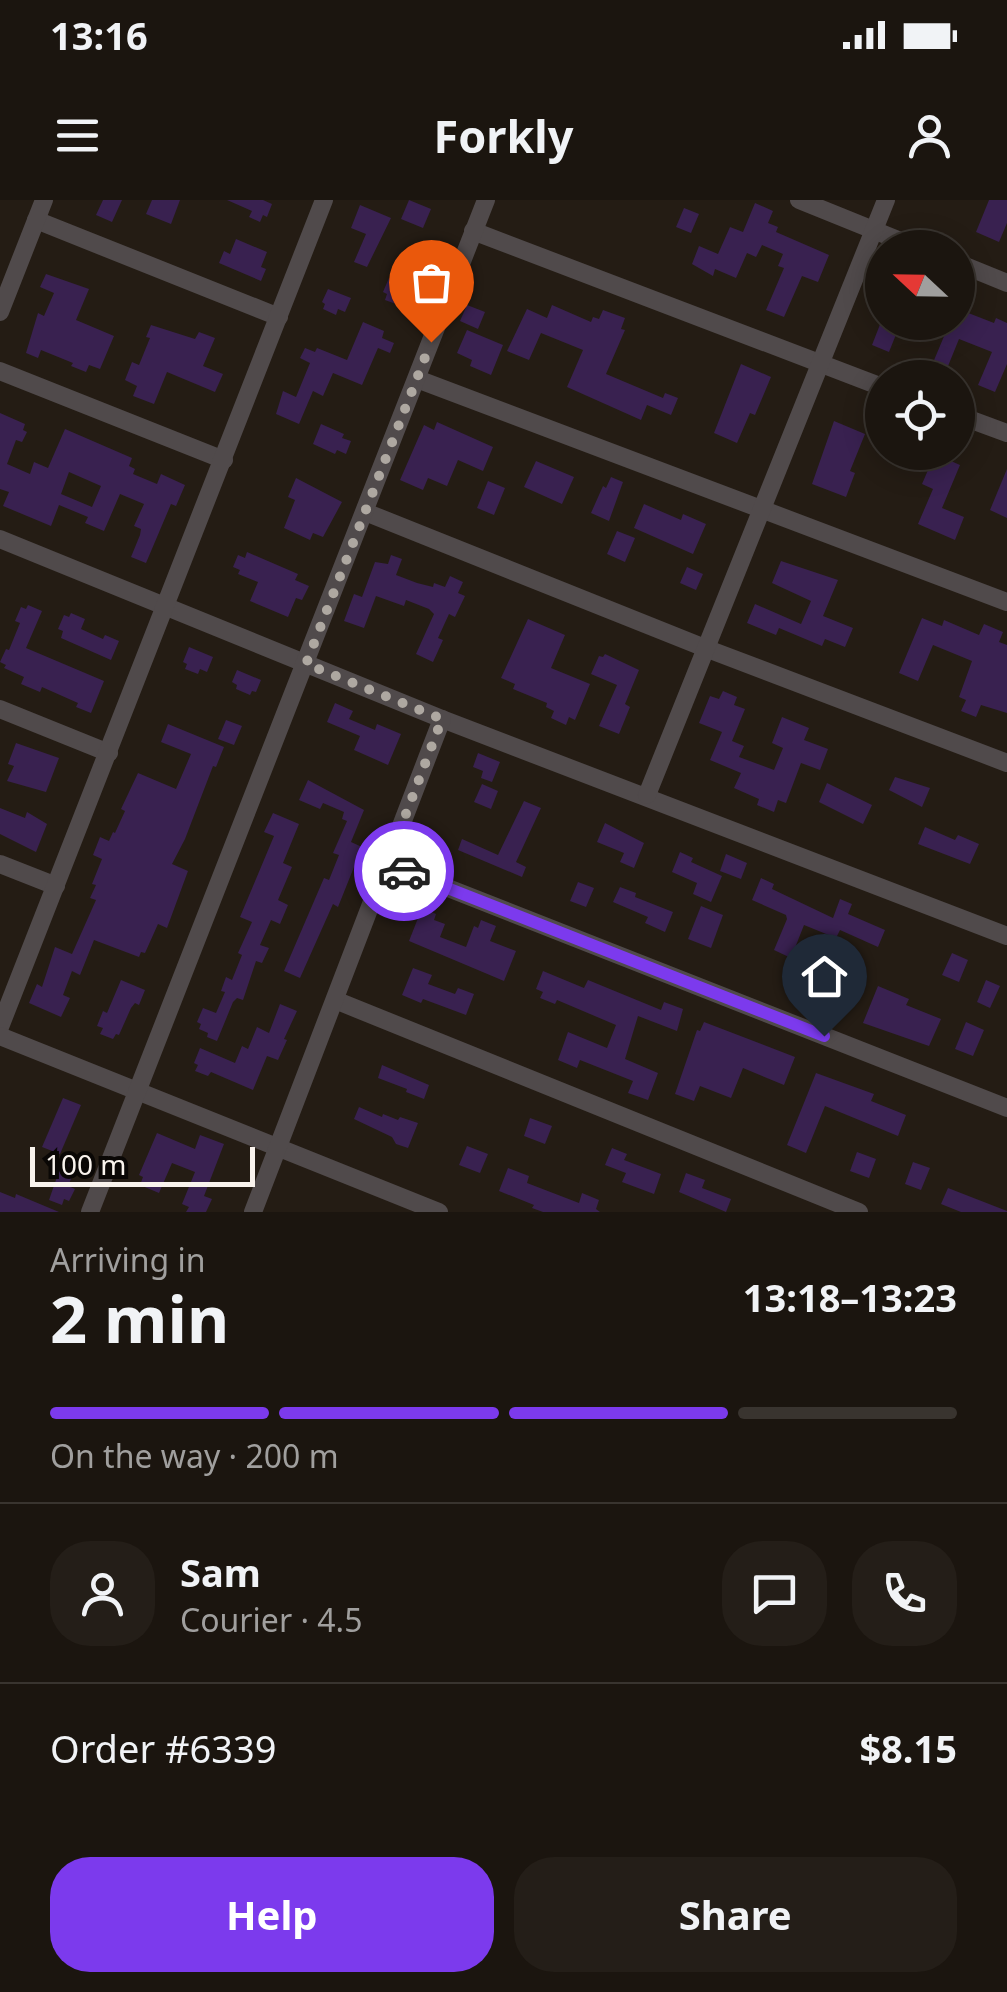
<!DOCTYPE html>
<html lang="en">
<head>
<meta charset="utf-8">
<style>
	body { margin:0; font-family:"Noto Sans",sans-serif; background:#241e18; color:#f1f3f6; height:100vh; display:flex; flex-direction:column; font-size:38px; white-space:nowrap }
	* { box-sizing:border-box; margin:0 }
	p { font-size:32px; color:#a09f9e }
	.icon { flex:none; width:55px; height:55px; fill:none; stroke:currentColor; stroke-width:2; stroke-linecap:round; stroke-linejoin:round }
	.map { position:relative; height:1012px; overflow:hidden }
	.drawer { display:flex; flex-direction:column; background:#1b150f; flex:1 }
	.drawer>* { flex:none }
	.needle { width:65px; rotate:292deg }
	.controls { position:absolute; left:865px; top:30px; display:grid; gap:20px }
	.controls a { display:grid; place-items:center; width:110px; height:110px; border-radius:50%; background:#1b150f; box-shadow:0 5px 25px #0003,0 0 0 2px #39342f; font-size:50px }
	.scale { position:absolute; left:30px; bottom:25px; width:225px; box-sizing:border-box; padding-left:10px; border:5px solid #f9f3ed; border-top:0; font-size:28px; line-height:35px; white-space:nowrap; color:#f9f3ed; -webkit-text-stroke:8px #0a0705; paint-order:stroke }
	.pin { position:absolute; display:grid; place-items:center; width:85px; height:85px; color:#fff; margin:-102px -42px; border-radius:50% 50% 50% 0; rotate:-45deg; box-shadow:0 0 10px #0007 }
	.pin .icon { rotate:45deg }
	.courier { position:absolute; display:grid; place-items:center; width:100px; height:100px; margin:-50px; border:8px solid #7c3aed; border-radius:50%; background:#fff; color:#222; box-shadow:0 2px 12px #0007 }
	.overview em { font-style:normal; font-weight:700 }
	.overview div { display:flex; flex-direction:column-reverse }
	.overview { display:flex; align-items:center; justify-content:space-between; height:170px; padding:0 50px }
	h1 { font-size:65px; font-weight:700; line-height:75px }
	.bar { display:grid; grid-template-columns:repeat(4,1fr); gap:15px 10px; align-content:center; height:120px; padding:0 50px }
	.bar i { height:12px; border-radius:8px; background:#39342f }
	.bar .active { background:#7c3aed }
	.bar p { grid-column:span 4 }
	.line { display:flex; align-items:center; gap:25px; padding:0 50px; border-top:2px solid #39342f }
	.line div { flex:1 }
	.round { display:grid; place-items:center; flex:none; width:105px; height:105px; border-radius:40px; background:#241e18 }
	.action { display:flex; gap:20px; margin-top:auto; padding:20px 50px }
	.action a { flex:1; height:115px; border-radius:40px; background:#7c3aed; color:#fff; font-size:40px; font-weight:700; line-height:115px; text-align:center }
	.action a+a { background:#241e18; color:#f1f3f6 }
	.status { display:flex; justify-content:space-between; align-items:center; height:70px; padding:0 50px; background:#1b150f; direction:ltr }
	.status svg { height:28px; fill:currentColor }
	header { display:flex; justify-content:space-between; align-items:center; height:130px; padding:0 50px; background:#1b150f; font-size:45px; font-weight:700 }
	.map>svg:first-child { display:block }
</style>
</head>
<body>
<div class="status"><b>13:16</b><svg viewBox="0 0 49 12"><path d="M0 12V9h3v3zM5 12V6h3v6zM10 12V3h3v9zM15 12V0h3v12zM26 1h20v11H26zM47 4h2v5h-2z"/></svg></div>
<header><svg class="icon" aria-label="menu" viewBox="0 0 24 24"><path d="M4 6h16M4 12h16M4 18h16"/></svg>Forkly<svg class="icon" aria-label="person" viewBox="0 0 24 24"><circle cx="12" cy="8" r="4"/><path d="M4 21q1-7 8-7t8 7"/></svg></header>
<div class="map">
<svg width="1007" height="1012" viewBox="0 0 1007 1012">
	<rect width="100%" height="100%" fill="#241c14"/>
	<!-- building -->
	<g fill="#392150" fill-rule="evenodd">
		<path d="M103 0H122L112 22 96 15Z"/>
		<path d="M152 0H180L171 24 146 14Z"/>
		<path d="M227 0H263L272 4 267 17 263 15 260 22 249 17 252 11Z"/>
		<path d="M409 0 431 9 423 28 401 19Z"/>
		<path d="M989 0H1007V23L999 42 976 32Z"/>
		<path d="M755 3 773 11 768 23 778 27 776 32 829 55 818 82 802 76 784 117 766 110 784 68 778 66 783 54 762 45 756 57 747 53 736 78 715 69 713 76 692 64 699 46 718 54 730 27 743 32Z"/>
		<path d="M360 5 391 18 367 67 354 62 366 34 351 28Z"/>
		<path d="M684 8 699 14 691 33 676 27Z"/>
		<path d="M236 39 267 52 261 67 266 69 261 81 219 63 224 51 230 54Z"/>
		<path d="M46 74 89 89 76 120 114 136 100 169 89 165 86 172 71 166 73 163 41 150 38 158 26 153 38 113 44 116 54 93 40 87Z"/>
		<path d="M389 78 409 86 403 101 398 99 396 104 385 100 387 94 383 92Z"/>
		<path d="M328 89 351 98 345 112 338 109 336 115 323 109 325 104 322 102Z"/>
		<path d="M467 105 485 112 478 129 460 121Z"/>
		<path d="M552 105 591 122 593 117 599 119 603 110 625 118 621 129 625 130 606 174 663 198 665 193 678 198 671 215 647 205 641 220 567 187 583 150 541 133 529 160 507 151 527 109 547 118Z"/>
		<path d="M958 109 994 123 996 118 1007 123V164L995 192 978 185 992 152 959 139 946 171 932 165 950 122H958Z"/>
		<path d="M363 122 384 131 382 138 394 143 390 153 378 148 362 185 333 173 323 196 313 191 299 224 276 214 283 191 296 197 310 163 300 158 305 148 315 152 317 148 347 160Z"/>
		<path d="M881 122H901L889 152 872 145Z"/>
		<path d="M151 125 195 139 199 132 215 138 203 166 223 174 215 192 167 172 154 204 133 196 137 186 125 180 132 162 139 165 150 138 146 137Z"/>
		<path d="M467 130 503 145 491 175 470 166 472 160 457 153Z"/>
		<path d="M741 164 771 177 755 215 750 213 737 243 714 233Z"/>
		<path d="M0 213 25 224 23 230 27 232 22 242 16 240 7 264 30 274 34 262 48 268 65 229 132 258 129 266 135 269 133 274 157 284 161 274 185 285 176 306 171 304 146 363 131 357 140 335 141 329 134 326 144 304 120 294 104 331 85 323 88 317 59 305 51 326 3 306 9 292 0 289ZM69 272 101 286 92 307 61 294Z"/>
		<path d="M834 221 865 234 850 271 855 273 846 297 812 284Z"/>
		<path d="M437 222 493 247 483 271 458 260 447 286 428 278 423 290 400 280 424 225 434 230Z"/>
		<path d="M321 224 344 234 342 238 351 241 346 254 337 250 335 254 313 244Z"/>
		<path d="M935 254 960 265 942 308 964 317 955 340 918 324 933 289 922 284Z"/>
		<path d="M536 261 574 277 562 304 524 287Z"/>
		<path d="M1007 269V318L990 310Z"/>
		<path d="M611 277 623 282 609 321 591 313 603 286 606 288Z"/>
		<path d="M296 278 342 302 323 337 313 333 310 340 284 328 295 300 288 297Z"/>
		<path d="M488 281 505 288 494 315 477 308Z"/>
		<path d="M644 304 681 320 683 314 706 324 693 354 634 328Z"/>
		<path d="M617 331 635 338 625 362 607 354Z"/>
		<path d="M247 352 298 374 295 380 309 386 302 400 296 398 288 417 250 401 258 382 238 374 240 370 233 367 238 355 245 358Z"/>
		<path d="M391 355 402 359 396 375 417 383 433 387 434 383 445 387 450 376 463 382 458 393 465 396 455 417 449 414 438 438 443 440 433 462 416 454 434 414 429 409 406 400 404 406 376 396 364 428 344 421 354 394 362 397 375 362 388 364Z"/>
		<path d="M781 361 838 380 823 416 853 428 845 447 825 439 822 446 779 428 776 435 747 423 755 404 801 424 811 401 772 383Z"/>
		<path d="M687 367 703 374 696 390 680 383Z"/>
		<path d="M28 405 42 411 26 448 104 481 91 513 76 507 78 503 42 487 40 492 21 484 24 477 4 468 6 465 0 462 6 449 9 450 20 423 15 421 21 407 26 409Z"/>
		<path d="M71 413 85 419 81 429 103 439 105 435 119 441 111 460 61 438 63 431 58 429 64 415 69 417Z"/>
		<path d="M922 418 942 426 944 420 979 435 984 424 1003 432 999 442 1007 445V513L981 505 976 517 961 511 966 500 959 497 972 461 933 445 918 481 899 473Z"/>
		<path d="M528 419 565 435 551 468 590 484 575 520 569 517 566 525 551 518 554 511 546 507 547 503 513 489 515 484 501 478Z"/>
		<path d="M189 447 213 457 207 472 200 469 198 474 185 469 187 464 183 462Z"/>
		<path d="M605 454 639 470 625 504 630 507 619 534 599 526 617 485 591 474 599 456 603 457Z"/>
		<path d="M237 470 261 480 256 492 252 491 250 495 236 489 237 485 232 482Z"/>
		<path d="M723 491 737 497 734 505 745 509 732 541 744 546 739 557 774 570 783 548 772 543 782 517 809 528 804 540 828 549 820 570 801 563 786 603 778 600 774 612 757 605 759 599 734 588 741 573 710 560 722 532 699 523 710 496 719 499Z"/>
		<path d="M335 503 353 511 349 519 375 530 377 524 401 534 388 565 354 550 360 536 327 522Z"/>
		<path d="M226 520 242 526 234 545 218 539Z"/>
		<path d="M168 524 224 547 216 567 213 566 185 639 172 664 188 671 167 728 158 724 145 753 141 752 139 757 94 740 80 775 72 771 63 795 70 798 61 817 29 803 37 784 42 787 55 747 72 754 96 700 90 698 96 685 92 684 102 659 93 655 100 637 109 641 113 632 115 633 125 611 121 609 138 573 176 589 191 554 161 542Z"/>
		<path d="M16 543 59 558 46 592 7 581 14 566 8 564Z"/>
		<path d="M478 553 500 562 492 582 481 578 483 571 473 567Z"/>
		<path d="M895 577 930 588 922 607 889 590Z"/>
		<path d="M308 580 364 610 351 642 362 647 338 707 333 704 300 778 284 771 324 678 329 680 339 655 333 653 347 621 342 619 344 612 323 603 320 609 299 600Z"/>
		<path d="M827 583 872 605 863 624 819 602Z"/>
		<path d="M482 584 498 591 491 609 474 602Z"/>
		<path d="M524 601 541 608 516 662 526 667 522 677 458 650 462 639 498 655Z"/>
		<path d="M0 608 25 618 27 612 47 624 36 652 0 634Z"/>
		<path d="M273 613 299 624 283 663 292 667 278 700 288 705 280 724 271 720 260 745 269 748 262 763 256 761 243 800 237 798 233 802 217 841 207 837 208 833 199 829 201 824 197 822 203 808 216 813 225 792 221 791 226 777 232 780 242 755 238 753 252 722 240 717 274 636 264 632Z"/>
		<path d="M605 623 644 643 634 668 620 662 624 653 597 642Z"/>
		<path d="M925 627 955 640 958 635 979 644 970 664 918 644Z"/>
		<path d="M680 652 693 658 691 662 722 676 711 702 693 694 697 683 672 672Z"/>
		<path d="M726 654 747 663 741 679 720 671Z"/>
		<path d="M761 678 774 684 772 689 833 718 840 699 852 704 848 714 885 730 878 747 840 730 836 738 804 725 791 758 774 750 787 719 786 715 752 700Z"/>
		<path d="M578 682 594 688 586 707 570 701Z"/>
		<path d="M620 687 636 693 635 697 673 712 665 732 645 723 648 717 613 702Z"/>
		<path d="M701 706 723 715 711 748 688 739Z"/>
		<path d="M422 708 436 714 434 720 445 724 440 737 466 747 474 726 478 728 481 720 496 726 490 741 516 751 504 781 409 741Z"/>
		<path d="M952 753 968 760 959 782 942 775Z"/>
		<path d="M839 767 855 774 846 796 830 789Z"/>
		<path d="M413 768 432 775 428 784 455 794 458 788 474 794 466 815 423 799 421 803 402 795Z"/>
		<path d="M543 771 584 788 588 780 661 810 664 802 683 809 677 831 638 816 625 859 658 873 648 900 628 893 633 881 580 860 577 868 558 860 568 832 607 848 616 825 557 800 555 804 540 798 543 792 536 789Z"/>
		<path d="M812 774 827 780 818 800 804 794Z"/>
		<path d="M121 780 145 790 139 805 135 803 131 808 119 835 116 834 113 839 100 834 103 828 97 826 103 811 107 813Z"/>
		<path d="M986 780 1000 786 990 808 977 802Z"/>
		<path d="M878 786 909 799 906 805 941 819 929 846 863 823Z"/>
		<path d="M280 804 297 811 284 839 287 840 278 860 267 856 253 890 211 872 208 876 195 871 198 865 194 863 200 848 235 863 242 846 248 849 257 827 269 833Z"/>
		<path d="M704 822 795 857 784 885 743 868 731 898 700 886 694 901 675 894 697 830 700 831Z"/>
		<path d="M966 822 984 830 973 856 955 849Z"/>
		<path d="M382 865 429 885 424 899 406 892 407 889 378 878Z"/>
		<path d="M816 873 874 894 871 901 906 915 898 936 825 906 806 953 787 945Z"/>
		<path d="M63 898 81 905 60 954 42 947Z"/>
		<path d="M359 907 382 917 383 914 398 920 400 917 418 923 408 948 396 944 392 937 354 919Z"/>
		<path d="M530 918 552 926 545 944 524 936Z"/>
		<path d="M157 933 195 949 200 935 224 944 204 996 212 999 206 1012H186L189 1007 182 1004 195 972 172 963 159 993 140 985 143 977 139 975Z"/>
		<path d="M467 946 488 954 480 973 459 965Z"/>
		<path d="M612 948 627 954 624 960 661 974 654 994 622 982 626 973 605 965Z"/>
		<path d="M857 952 876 959 869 978 850 971Z"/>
		<path d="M65 954 79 960 68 986 75 989 69 1001 64 999 62 1005 49 1000Z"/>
		<path d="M913 962 930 968 921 990 905 984Z"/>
		<path d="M508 968 529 976 527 983 579 1003 582 993 599 1000 596 1009 600 1012H543L532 1008 534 1005 499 991Z"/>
		<path d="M686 973 705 980 702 988 731 999 726 1012 679 992Z"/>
		<path d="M948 988 1007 1011V1012H961L941 1004Z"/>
		<path d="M0 992 15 998 16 994 59 1012H0Z"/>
	</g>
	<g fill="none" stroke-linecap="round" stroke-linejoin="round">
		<!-- street -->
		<g stroke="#504a4b" stroke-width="18">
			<path d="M799 0 918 48"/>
			<path d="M36 20 279 117"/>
			<path d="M473 31 882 187"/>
			<path d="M958 63 1007 83"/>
			<path d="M0 112 44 0"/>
			<path d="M0 171 224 260"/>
			<path d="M417 179 1007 402"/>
			<path d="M958 215 1007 233"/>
			<path d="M365 312 705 448 1007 563"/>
			<path d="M0 339 442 519 1007 736"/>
			<path d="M0 509 109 553"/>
			<path d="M647 595 886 0"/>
			<path d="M0 664 56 686"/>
			<path d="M387 664 1007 908"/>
			<path d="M335 800 859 1012"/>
			<path d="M0 827 324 0"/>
			<path d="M0 836 439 1012"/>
			<path d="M90 1012 486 0"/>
			<path d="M253 1012 442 519"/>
		</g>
	</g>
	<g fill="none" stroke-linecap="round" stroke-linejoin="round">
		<!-- done -->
		<path stroke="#aea8a1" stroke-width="10" stroke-dasharray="0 18" d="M404 671 387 664 442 519 306 464 431 142"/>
		<!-- route -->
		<path stroke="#7c3aed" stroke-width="12" d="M404 671 824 836"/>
	</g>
</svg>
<div class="controls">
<a><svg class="needle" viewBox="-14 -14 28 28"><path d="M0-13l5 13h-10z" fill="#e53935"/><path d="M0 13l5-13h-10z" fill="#a09f9e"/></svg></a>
<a><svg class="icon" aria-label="locate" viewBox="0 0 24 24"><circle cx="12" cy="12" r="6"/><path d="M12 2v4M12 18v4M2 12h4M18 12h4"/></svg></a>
</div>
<div class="scale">100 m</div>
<div class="pin" style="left:431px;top:142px;background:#ea580c"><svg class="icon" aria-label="bag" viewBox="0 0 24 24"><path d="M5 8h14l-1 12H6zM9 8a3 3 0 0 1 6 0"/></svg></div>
<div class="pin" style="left:824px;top:836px;background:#1f2937"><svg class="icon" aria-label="home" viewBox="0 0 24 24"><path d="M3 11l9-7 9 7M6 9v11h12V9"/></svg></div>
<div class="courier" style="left:404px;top:671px"><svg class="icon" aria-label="car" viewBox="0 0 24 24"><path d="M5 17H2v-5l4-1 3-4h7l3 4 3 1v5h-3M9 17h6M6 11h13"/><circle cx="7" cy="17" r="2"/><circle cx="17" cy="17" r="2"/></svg></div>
</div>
<section class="drawer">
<div class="overview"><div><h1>2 min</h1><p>Arriving in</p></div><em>13:18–13:23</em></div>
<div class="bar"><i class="active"></i><i class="active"></i><i class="active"></i><i></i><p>On the way · 200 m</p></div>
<div class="line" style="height:180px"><a class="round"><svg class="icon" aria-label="person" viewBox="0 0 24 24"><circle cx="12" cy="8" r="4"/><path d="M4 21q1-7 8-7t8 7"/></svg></a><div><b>Sam</b><p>Courier · 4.5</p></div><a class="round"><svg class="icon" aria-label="chat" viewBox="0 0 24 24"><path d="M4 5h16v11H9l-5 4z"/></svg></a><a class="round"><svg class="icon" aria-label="phone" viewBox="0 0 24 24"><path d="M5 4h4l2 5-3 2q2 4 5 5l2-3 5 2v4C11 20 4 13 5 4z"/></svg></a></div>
<div class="line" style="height:130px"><div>Order #6339</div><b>$8.15</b></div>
<div class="action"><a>Help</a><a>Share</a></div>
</section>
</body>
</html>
